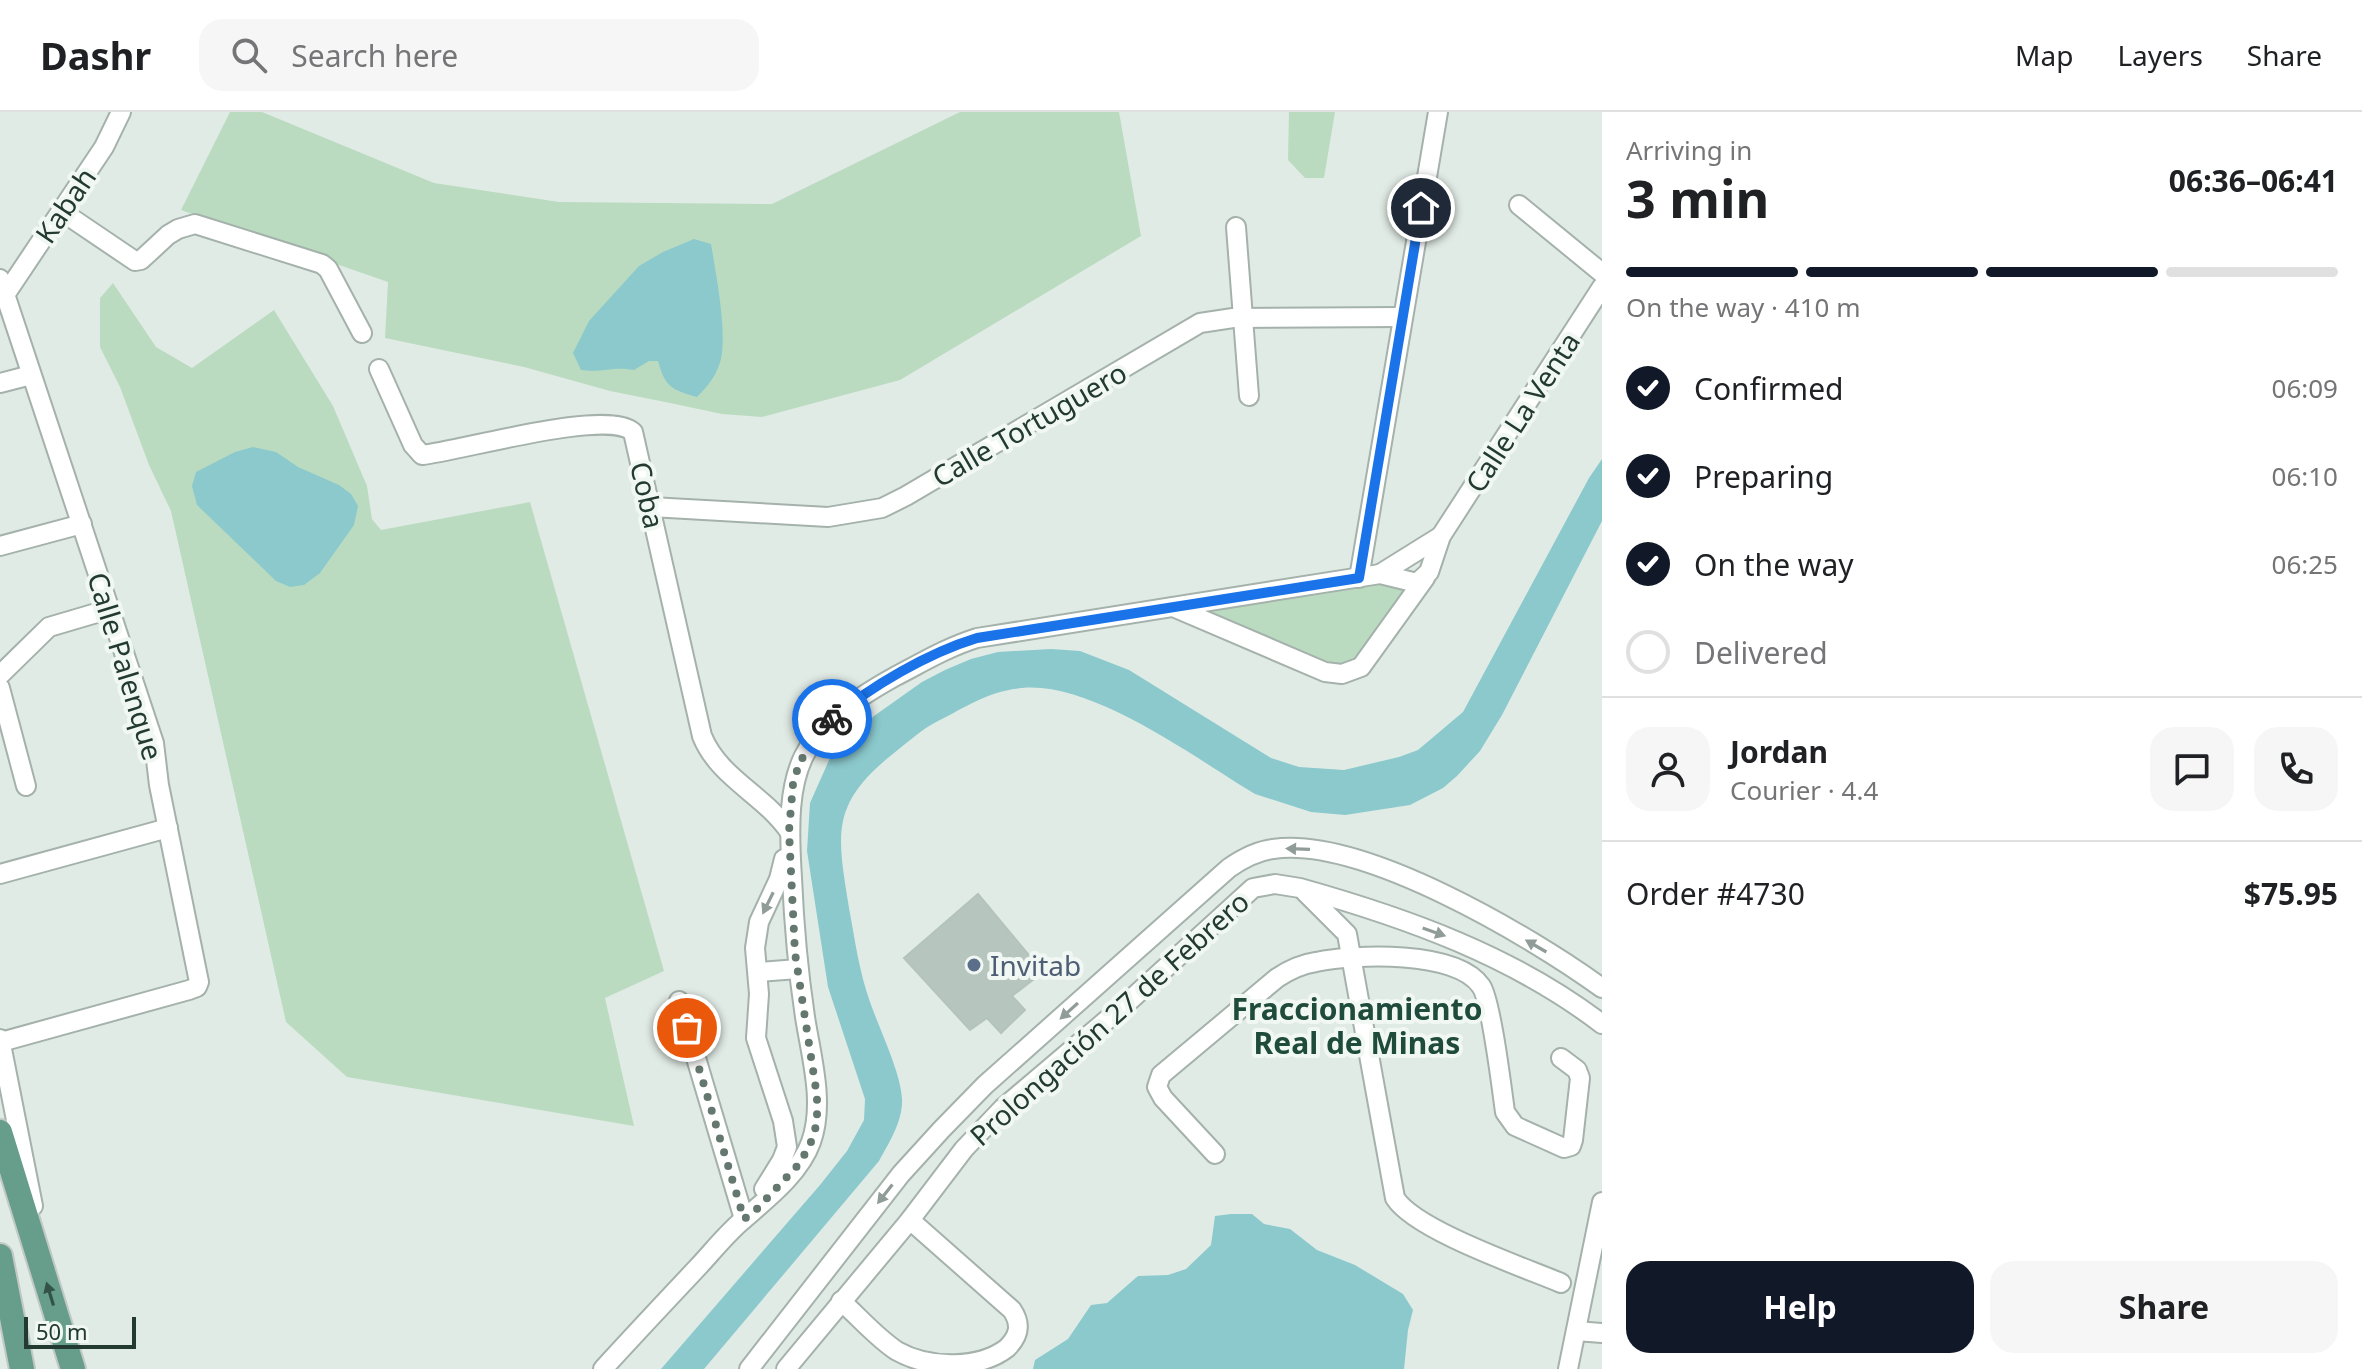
<!DOCTYPE html>
<html lang="en">
<head>
<meta charset="utf-8">
<style>
	body { margin:0; font-family:"Noto Sans",sans-serif; background:#f6f6f6; color:#202124; height:100vh; display:flex; flex-direction:column; font-size:30px; white-space:nowrap }
	* { box-sizing:border-box; margin:0 }
	p { font-size:26px; color:#757577 }
	.icon { flex:none; width:44px; height:44px; fill:none; stroke:currentColor; stroke-width:2; stroke-linecap:round; stroke-linejoin:round }
	.map { position:relative; flex:1; overflow:hidden }
	.drawer { display:flex; flex-direction:column; background:#fff; width:760px }
	.drawer>* { flex:none }
	.scale { position:absolute; left:24px; bottom:20px; width:112px; box-sizing:border-box; padding-left:8px; border:4px solid #223a31; border-top:0; font-size:22px; line-height:28px; white-space:nowrap; color:#223a31; -webkit-text-stroke:6px #f1f7f3; paint-order:stroke }
	.pin { position:absolute; display:grid; place-items:center; width:68px; height:68px; color:#fff; margin:-34px; border:4px solid #fff; border-radius:50%; box-shadow:0 2px 8px #0007 }
	.courier { position:absolute; display:grid; place-items:center; width:80px; height:80px; margin:-40px; border:6px solid #1a73e8; border-radius:50%; background:#fff; color:#222; box-shadow:0 2px 10px #0007 }
	.summary em { font-style:normal; font-weight:700 }
	.summary div { display:flex; flex-direction:column-reverse }
	.summary { display:flex; align-items:center; justify-content:space-between; height:136px; padding:0 24px }
	h1 { font-size:52px; font-weight:700; line-height:60px }
	.bar { display:grid; grid-template-columns:repeat(4,1fr); gap:12px 8px; align-content:center; height:96px; padding:0 24px }
	.bar i { height:10px; border-radius:6px; background:#e0e0e0 }
	.bar .current { background:#111827 }
	.bar p { grid-column:span 4 }
	.line { display:flex; align-items:center; gap:20px; padding:0 24px; border-top:2px solid #e0e0e0 }
	.line div { flex:1 }
	.round { display:grid; place-items:center; flex:none; width:84px; height:84px; border-radius:24px; background:#f6f6f6 }
	ol { padding:0 24px; list-style:none }
	li { display:flex; align-items:center; gap:24px; height:88px }
	li p { margin-inline-start:auto }
	li .icon { padding:8px; border-radius:50%; background:#111827; color:#fff; stroke-width:4 }
	li:last-child { color:#757577 }
	li i { width:44px; height:44px; border:4px solid #e0e0e0; border-radius:50% }
	.action { display:flex; gap:16px; margin-top:auto; padding:16px 24px }
	.action a { flex:1; height:92px; border-radius:24px; background:#111827; color:#fff; font-size:32px; font-weight:700; line-height:92px; text-align:center }
	.action a+a { background:#f6f6f6; color:#202124 }
	header { display:flex; align-items:center; gap:48px; box-sizing:border-box; height:112px; padding:0 40px; background:#fff; border-bottom:2px solid #e0e0e0 }
	header strong { font-size:38px }
	nav { display:flex; gap:44px; margin-inline-start:auto; font-size:28px }
	.search { width:560px; height:72px; background:#f6f6f6; display:flex; align-items:center; gap:20px; box-sizing:border-box; padding:0 28px; border-radius:24px; color:#757577; font-size:30px }
	main { display:flex; flex:1; min-height:0 }
	.map>svg:first-child { display:block }
</style>
</head>
<body>
<header>
<strong>Dashr</strong>
<div class="search"><svg class="icon" aria-label="search" viewBox="0 0 24 24"><circle cx="10" cy="10" r="6"/><path d="M15 15l6 6"/></svg>Search here</div>
<nav><a>Map</a><a>Layers</a><a>Share</a></nav>
</header>
<main>
<div class="map">
<svg width="1602" height="1257" viewBox="0 0 1602 1257">
	<rect width="100%" height="100%" fill="#e1ebe5"/>
	<!-- green -->
	<g fill="#badbc0">
		<path d="M230 0H262L434 71 559 90 772 92 960 0H1119L1141 124 900 268 762 305 722 302 670 291 610 279 524 255 385 226 388 170 181 98Z"/>
		<path d="M1289 0H1335L1324 66H1305L1288 48Z"/>
		<path d="M113 171 156 235 192 256 274 198 333 294 367 374 372 407 381 418 530 390 664 859 605 886 634 1014 347 965 286 910 171 399 149 353 120 275 100 235V186Z"/>
		<path d="M1380 462 1415 481 1350 561 1173 495Z"/>
	</g>
	<!-- water -->
	<g fill="#8bc9cd">
		<path d="M694 127 711 132C716 162 727 218 721 247 717 263 708 274 697 285 672 278 665 275 658 249H649L634 258C612 254 603 261 581 258L573 241 589 209 639 154 663 140Z"/>
		<path d="M253 335 276 340 298 355 339 373 351 382 358 394 354 413 320 461 304 473 290 475 276 469 197 393 192 374 196 360 235 340Z"/>
		<path d="M1602 347V409L1502 603 1480 639 1457 664 1443 676 1410 693 1345 703 1311 700 1255 682C1195 646 1092 569 1022 576 988 579 966 595 938 609 922 617 908 630 894 641 830 692 837 721 849 796 855 828 859 859 870 890 879 916 901 961 902 987 903 1009 889 1031 879 1049L704 1257H661L820 1073 847 1039 864 1008 865 987 828 875 807 739 810 691 830 646 851 626 874 604 922 570 945 558 971 547 998 540 1051 537 1080 539 1129 558 1271 646 1299 655 1344 658 1399 645 1418 638 1463 600 1589 366Z"/>
		<path d="M1231 1102H1252L1264 1112 1290 1117 1317 1138 1355 1153 1403 1182 1413 1198 1408 1218 1404 1257H1033L1035 1248 1068 1227 1091 1193 1107 1191 1138 1164 1168 1163 1186 1157 1211 1133 1215 1104Z"/>
	</g>
	<!-- building -->
	<path fill="#b6c5be" stroke="#b3c4bb" stroke-width="2" d="M978 782 1043 860 1012 884 1025 898 1001 921 987 906 970 918 904 846Z"/>
	<g fill="none" stroke-linecap="round" stroke-linejoin="round">
		<defs>
			<g id="minor">
				<path d="M1519 93 1602 161"/>
				<path d="M61 99 135 149 141 148 168 123 178 117 195 112 322 152 328 157 362 221"/>
				<path d="M1236 115 1249 284"/>
				<path d="M0 167 154 631 159 673 199 870 197 875 189 878 1 930"/>
				<path d="M5 183 104 35 121 0"/>
				<path d="M379 257 413 333 422 343C461 339 607 296 633 320L702 624C719 666 763 682 789 719"/>
				<path d="M0 271 31 263"/>
				<path d="M651 395 828 405 882 396 906 384 1200 211 1233 206 1402 205"/>
				<path d="M0 434 82 412"/>
				<path d="M1380 462 1441 424"/>
				<path d="M1359 466 1438 0"/>
				<path d="M1173 495 1325 560 1342 562 1361 555 1425 466"/>
				<path d="M0 563 49 515 110 497"/>
				<path d="M0 576 26 674"/>
				<path d="M0 762 168 716"/>
				<path d="M1305 780 1347 822 1395 1086C1415 1118 1523 1155 1561 1171"/>
				<path d="M758 860 798 857"/>
				<path d="M679 889 744 1107"/>
				<path d="M0 927 33 1094"/>
				<path d="M1215 1042 1163 986 1157 975 1161 963 1277 866C1289 858 1302 852 1316 850 1355 842 1456 838 1481 874 1491 888 1502 978 1505 1000L1515 1014 1564 1036 1571 1034 1573 1028 1580 966 1577 958 1561 946"/>
				<path d="M764 1077 782 1048 787 1035 783 1009 756 926 759 882 755 836 759 810 779 767 784 747"/>
				<path d="M841 1189C859 1205 877 1226 897 1239 929 1257 980 1257 1007 1236 1019 1224 1022 1213 1012 1198L910 1108"/>
				<path d="M1576 1219 1602 1221"/>
				<path d="M603 1257C634 1223 666 1189 698 1155 713 1139 727 1121 744 1107 768 1086 800 1061 811 1030 825 991 811 944 805 905 798 858 794 813 792 766 785 656 795 620 896 564 923 550 948 535 977 526L1380 462 1417 471 1429 460 1441 424 1602 175"/>
				<path d="M749 1257 901 1062 942 1017 985 973 1229 756C1242 747 1257 739 1273 737 1362 724 1530 824 1602 876"/>
				<path d="M786 1257 910 1108 964 1037 1003 996 1128 890 1253 776 1275 772 1300 776C1407 806 1513 844 1602 912"/>
				<path d="M1568 1257 1602 1090"/>
			</g>
			<g id="major">
				<path d="M0 1020 73 1257"/>
				<path d="M0 1144 22 1257"/>
			</g>
		</defs>
		<!-- minor casing -->
		<use href="#minor" stroke="#a4b2ab" stroke-width="22"/>
		<!-- major casing -->
		<use href="#major" stroke="#c1c8c5" stroke-width="28"/>
		<!-- minor -->
		<use href="#minor" stroke="#fff" stroke-width="18"/>
		<!-- major -->
		<use href="#major" stroke="#679e8b" stroke-width="24"/>
	</g>
	<!-- one-way arrows -->
	<defs><path id="oneway-solid" d="M-6-.8H1V-3.2L6.5 0L1 3.2V.8H-6Z" transform="scale(2)"/></defs>
	<g fill="#909c98">
		<use href="#oneway-solid" transform="translate(1298 737) rotate(-178)"/>
		<use href="#oneway-solid" transform="translate(768 791) rotate(116)"/>
		<use href="#oneway-solid" transform="translate(1434 820) rotate(19)"/>
		<use href="#oneway-solid" transform="translate(1536 834) rotate(-150)"/>
		<use href="#oneway-solid" transform="translate(1069 899) rotate(138)"/>
		<use href="#oneway-solid" transform="translate(885 1082) rotate(128)"/>
	</g>
	<use fill="#335348" href="#oneway-solid" transform="translate(50 1182) rotate(-107)"/>
	<g fill="none" stroke-linecap="round" stroke-linejoin="round">
		<!-- done -->
		<path stroke="#657870" stroke-width="8" stroke-dasharray="0 14.4" d="M687 916 744 1107 755 1099 799 1052 810 1033 817 1011V984L795 841 789 719 793 672 799 652 812 629 832 607"/>
		<!-- route -->
		<path stroke="#1a73e8" stroke-width="10" d="M832 607C871 574 928 541 977 526L1359 466 1421 96"/>
	</g>
	<!-- markers -->
	<circle fill="#5c6f8a" stroke="#f1f7f3" stroke-width="3" cx="974" cy="853" r="8"/>
	<g text-anchor="middle" dominant-baseline="central" stroke-width="8" stroke-linejoin="round" paint-order="stroke">
		<!-- street labels -->
		<g font-size="28" fill="#223a31" stroke="#f1f7f3">
			<text transform="translate(65 93) rotate(-56)">Kabah</text>
			<text transform="translate(1522 300) rotate(-57)">Calle La Venta</text>
			<text transform="translate(1029 312) rotate(-30)">Calle Tortuguero</text>
			<text transform="translate(648 383) rotate(77)">Coba</text>
			<text transform="translate(126 554) rotate(73)">Calle Palenque</text>
			<text transform="translate(1109 906) rotate(-42)">Prolongación 27 de Febrero</text>
		</g>
		<!-- service labels -->
		<g font-size="28" fill="#4e5e75" stroke="#f1f7f3" text-anchor="start">
			<text x="990" y="853">Invitab</text>
		</g>
		<!-- neighbourhood labels -->
		<g font-size="30" font-weight="bold" fill="#1f4b3c" stroke="#f1f7f3">
			<text x="1357" y="896">Fraccionamiento<tspan x="1357" dy="34">Real de Minas</tspan></text>
		</g>
	</g>
</svg>
<div class="scale">50 m</div>
<div class="pin" style="left:687px;top:916px;background:#ea580c"><svg class="icon" aria-label="bag" viewBox="0 0 24 24"><path d="M5 8h14l-1 12H6zM9 8a3 3 0 0 1 6 0"/></svg></div>
<div class="pin" style="left:1421px;top:96px;background:#1f2937"><svg class="icon" aria-label="home" viewBox="0 0 24 24"><path d="M3 11l9-7 9 7M6 9v11h12V9"/></svg></div>
<div class="courier" style="left:832px;top:607px"><svg class="icon" aria-label="bike" viewBox="0 0 24 24"><circle cx="6" cy="16" r="4"/><circle cx="18" cy="16" r="4"/><path d="M6 16l4-8h5l3 8M10 8l3 8H6M13 5h3"/></svg></div>
</div>
<section class="drawer">
<div class="summary"><div><h1>3 min</h1><p>Arriving in</p></div><em>06:36–06:41</em></div>
<div class="bar"><i class="current"></i><i class="current"></i><i class="current"></i><i></i><p>On the way · 410 m</p></div>
<ol>
<li><svg class="icon" aria-label="check" viewBox="0 0 24 24"><path d="M5 12l5 5 9-10"/></svg>Confirmed<p>06:09</p></li>
<li><svg class="icon" aria-label="check" viewBox="0 0 24 24"><path d="M5 12l5 5 9-10"/></svg>Preparing<p>06:10</p></li>
<li><svg class="icon" aria-label="check" viewBox="0 0 24 24"><path d="M5 12l5 5 9-10"/></svg>On the way<p>06:25</p></li>
<li><i></i>Delivered</li>
</ol>
<div class="line" style="height:144px"><a class="round"><svg class="icon" aria-label="person" viewBox="0 0 24 24"><circle cx="12" cy="8" r="4"/><path d="M4 21q1-7 8-7t8 7"/></svg></a><div><b>Jordan</b><p>Courier · 4.4</p></div><a class="round"><svg class="icon" aria-label="chat" viewBox="0 0 24 24"><path d="M4 5h16v11H9l-5 4z"/></svg></a><a class="round"><svg class="icon" aria-label="phone" viewBox="0 0 24 24"><path d="M5 4h4l2 5-3 2q2 4 5 5l2-3 5 2v4C11 20 4 13 5 4z"/></svg></a></div>
<div class="line" style="height:104px"><div>Order #4730</div><b>$75.95</b></div>
<div class="action"><a>Help</a><a>Share</a></div>
</section>
</main>
</body>
</html>
